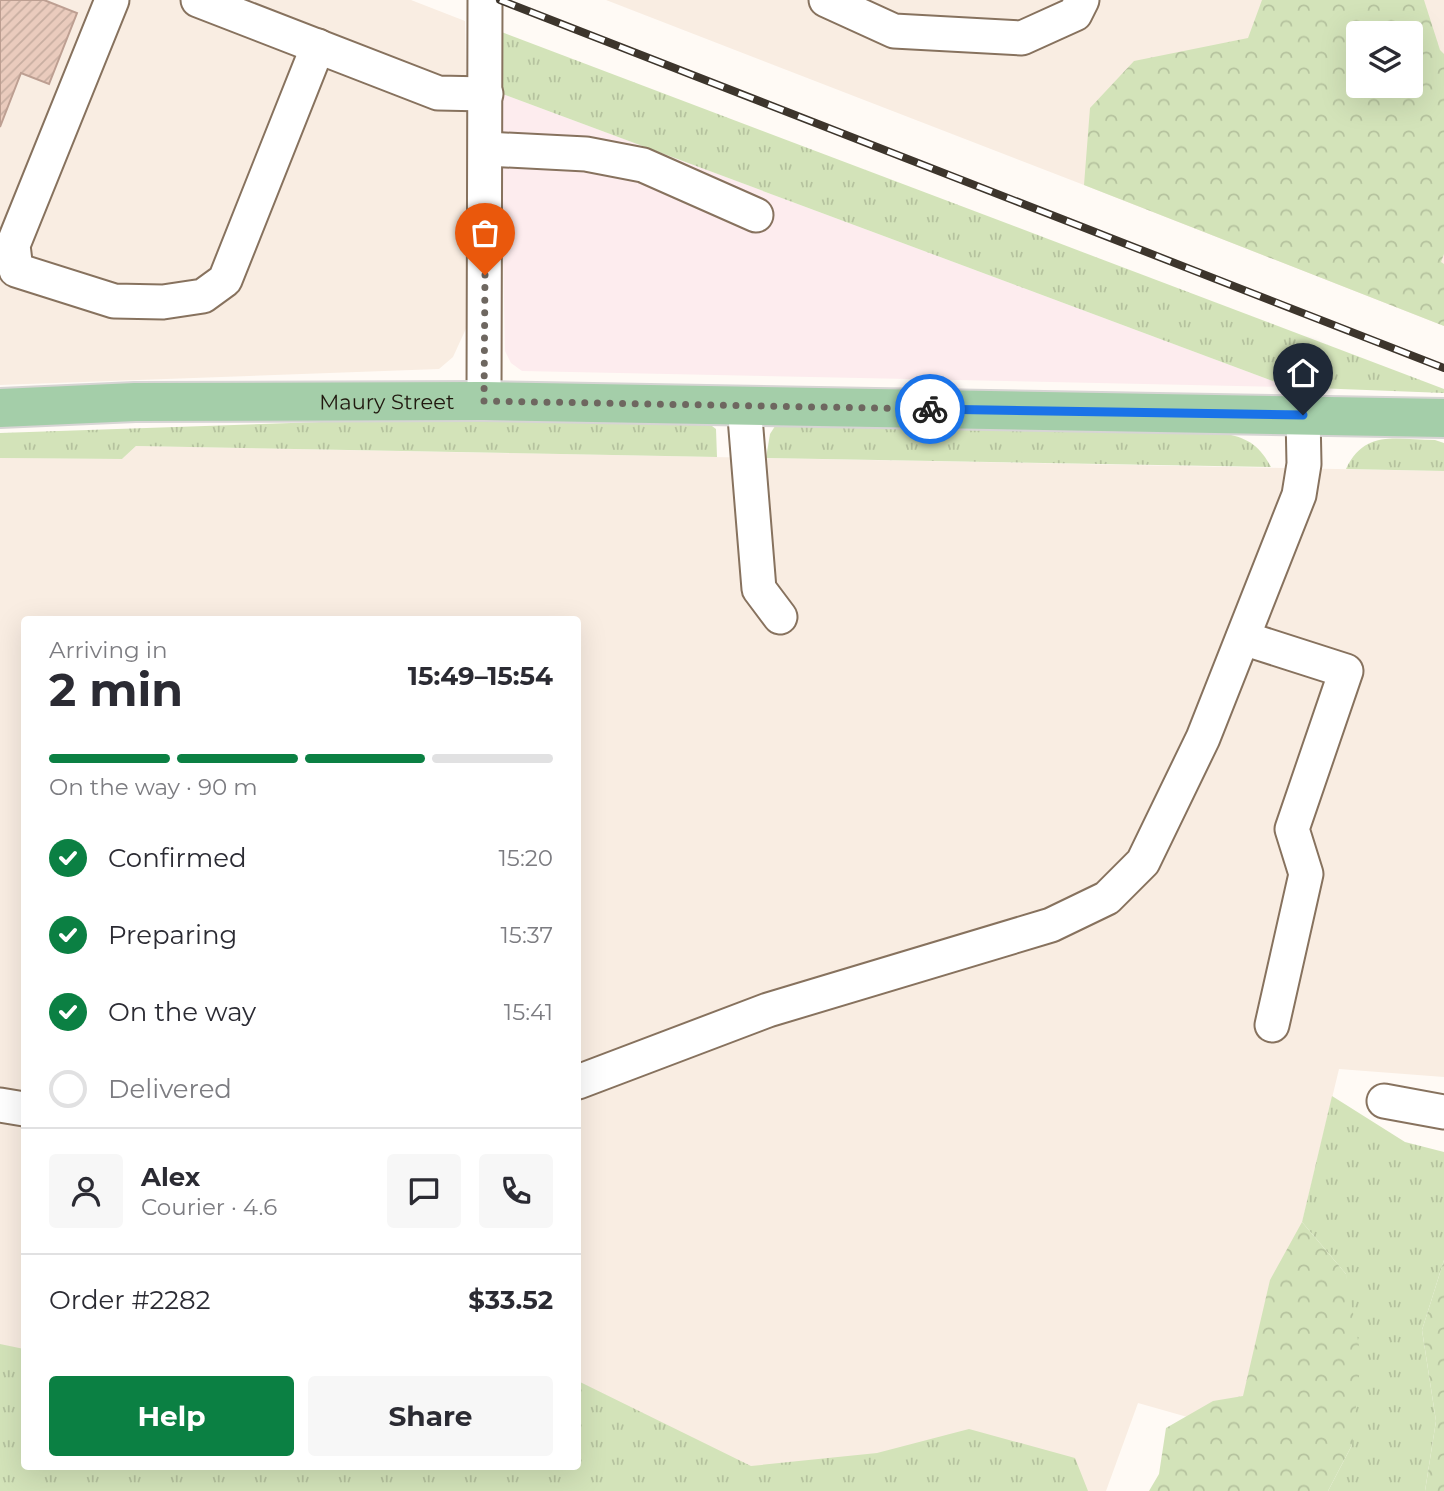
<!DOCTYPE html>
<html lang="en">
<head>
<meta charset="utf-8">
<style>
	body { margin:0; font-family:Montserrat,sans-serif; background:#f7f7f7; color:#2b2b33; height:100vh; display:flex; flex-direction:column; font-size:26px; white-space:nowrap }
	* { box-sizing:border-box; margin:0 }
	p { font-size:23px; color:#7c7c81 }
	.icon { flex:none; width:38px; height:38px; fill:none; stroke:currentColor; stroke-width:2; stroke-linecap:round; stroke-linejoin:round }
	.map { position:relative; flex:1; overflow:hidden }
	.details { position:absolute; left:21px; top:616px; width:560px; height:854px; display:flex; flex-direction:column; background:#fff; border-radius:7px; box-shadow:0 7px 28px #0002 }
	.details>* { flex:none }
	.fabs { position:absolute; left:1346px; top:21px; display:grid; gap:14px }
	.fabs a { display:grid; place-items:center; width:77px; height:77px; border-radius:7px; background:#fff; box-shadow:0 7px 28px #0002; font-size:35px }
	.pin { position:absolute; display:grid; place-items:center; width:60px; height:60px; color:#fff; margin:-72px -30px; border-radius:50% 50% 50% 0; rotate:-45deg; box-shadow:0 0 7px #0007 }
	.pin .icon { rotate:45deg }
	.courier { position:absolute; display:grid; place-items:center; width:70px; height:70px; margin:-35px; border:5px solid #1a73e8; border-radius:50%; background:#fff; color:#222; box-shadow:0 2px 9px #0007 }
	.overview em { font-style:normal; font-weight:700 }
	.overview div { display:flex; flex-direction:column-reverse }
	.overview { display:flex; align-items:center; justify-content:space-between; height:119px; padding:0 28px }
	h1 { font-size:46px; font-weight:700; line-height:52px }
	.bar { display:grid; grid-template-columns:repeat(4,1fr); gap:10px 7px; align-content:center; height:84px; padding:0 28px }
	.bar i { height:9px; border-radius:5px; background:#e1e1e2 }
	.bar .selected { background:#0b8043 }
	.bar p { grid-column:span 4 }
	.line { display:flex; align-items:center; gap:18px; padding:0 28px; border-top:2px solid #e1e1e2 }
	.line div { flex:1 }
	.round { display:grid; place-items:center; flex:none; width:74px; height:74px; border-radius:7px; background:#f7f7f7 }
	ol { padding:0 28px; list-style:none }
	li { display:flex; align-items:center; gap:21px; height:77px }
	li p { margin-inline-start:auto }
	li .icon { padding:7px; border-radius:50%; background:#0b8043; color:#fff; stroke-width:4 }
	li:last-child { color:#7c7c81 }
	li i { width:38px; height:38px; border:4px solid #e1e1e2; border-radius:50% }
	.action { display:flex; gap:14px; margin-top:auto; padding:14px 28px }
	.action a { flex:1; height:80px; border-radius:7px; background:#0b8043; color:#fff; font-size:28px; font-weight:700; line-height:80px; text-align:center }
	.action a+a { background:#f7f7f7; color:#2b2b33 }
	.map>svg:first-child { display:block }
</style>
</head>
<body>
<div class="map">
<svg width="1444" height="1491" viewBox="0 0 1444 1491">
	<defs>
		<pattern id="grass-tufts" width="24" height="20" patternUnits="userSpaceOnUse" patternTransform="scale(1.75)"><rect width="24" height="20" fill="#d3e3b9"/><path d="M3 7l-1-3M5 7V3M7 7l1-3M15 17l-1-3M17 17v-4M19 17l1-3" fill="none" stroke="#b5c29e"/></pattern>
		<pattern id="forest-crowns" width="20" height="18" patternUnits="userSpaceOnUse" patternTransform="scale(1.75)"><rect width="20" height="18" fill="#d3e3b9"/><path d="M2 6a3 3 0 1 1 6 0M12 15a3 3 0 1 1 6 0" fill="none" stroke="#b5c29e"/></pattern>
		<pattern id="building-hatch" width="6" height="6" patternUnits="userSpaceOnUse" patternTransform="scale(1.75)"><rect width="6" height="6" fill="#eacbbd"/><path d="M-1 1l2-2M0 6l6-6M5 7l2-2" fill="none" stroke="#c8aea1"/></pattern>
	</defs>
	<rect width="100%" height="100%" fill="#fffaf5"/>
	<!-- commercial -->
	<path fill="#fdecee" d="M500 93 1289 387 522 371 511 363 505 351Z"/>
	<!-- built -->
	<g fill="#f9ede2" fill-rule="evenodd">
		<path d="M0 0H411L465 21 471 297 469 322 453 357 439 369 0 385Z"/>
		<path d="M606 0H1444V326L1084 185ZM1358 33H1410V86H1358Z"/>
		<path d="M136 446 1444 471V1077L1339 1069 1251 1435 1138 1403 1106 1491H0V458L122 459ZM24 620H578V1466H24Z"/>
	</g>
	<!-- grass -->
	<g fill="url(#grass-tufts)">
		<path d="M499 31 1444 389V393L1289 387 500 93Z"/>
		<path d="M500 416 708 423 716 429 717 457 136 446 122 459 0 458V433Z"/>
		<path d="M777 423 1226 434C1249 438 1260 447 1271 467L766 458 770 434Z"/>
		<path d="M1435 440 1444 443V471L1346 469C1365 429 1396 440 1435 440Z"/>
		<path d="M1332 1096 1405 1142 1444 1152V1260L1422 1330 1436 1421 1425 1491H1328L1352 1445 1346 1274 1302 1222Z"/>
		<path d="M0 1344 24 1349V1466H578V1381L751 1466 877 1453 969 1429 1075 1458 1088 1491H0Z"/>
	</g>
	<!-- forest -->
	<g fill="url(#forest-crowns)" fill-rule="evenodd">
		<path d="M1262 0H1424L1440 50 1444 54V254L1441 262 1444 264V326L1084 185 1090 108 1134 61 1248 38ZM1358 33H1410V86H1358Z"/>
		<path d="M1302 1222 1346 1274 1361 1357 1352 1445 1328 1491H1149L1159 1474 1166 1428 1213 1401 1243 1396 1270 1280Z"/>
		<path d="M1444 1260V1491H1425L1436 1421 1422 1330Z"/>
	</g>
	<!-- building -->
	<path fill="url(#building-hatch)" stroke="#bd9f92" stroke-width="2" d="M0 0H44L77 13 49 84 21 73 0 127Z"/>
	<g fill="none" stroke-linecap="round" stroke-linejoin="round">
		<defs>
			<g id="minor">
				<path d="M112 0 13 245 16 270 114 301 163 302 203 296 225 280 318 46"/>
				<path d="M198 0 438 93 486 94"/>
				<path d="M826 0 894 31 1022 38 1075 14 1082 0"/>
				<path d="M486 149 586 154 643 165 756 215"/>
				<path d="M484 401 485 0"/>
				<path d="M744 405 759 589 780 617"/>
				<path d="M1243 638 1346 671 1292 829 1306 874 1272 1025"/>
				<path d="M578 1082 768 1010 1051 925 1107 898 1143 862 1203 738 1299 495 1304 464 1303 415"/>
				<path d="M1384 1101 1444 1112"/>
				<path d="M0 1105 24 1109"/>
			</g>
			<g id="major">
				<path id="s1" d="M0 408 135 402 484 401 1444 418"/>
			</g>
		</defs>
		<!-- minor casing -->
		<use href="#minor" stroke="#87725e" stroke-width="37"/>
		<!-- major casing -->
		<use href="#major" stroke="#d7d5d4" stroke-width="42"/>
		<!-- minor -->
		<use href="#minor" stroke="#fff" stroke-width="33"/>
		<!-- major -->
		<use href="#major" stroke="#a4cea9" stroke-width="38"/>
		<defs>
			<path id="rail" d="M500 0 1444 368"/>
		</defs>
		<!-- rail casing -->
		<use href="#rail" stroke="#3d352c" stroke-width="8"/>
		<!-- rail -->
		<use href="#rail" stroke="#fff" stroke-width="5" stroke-dasharray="16" stroke-linecap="butt"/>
	</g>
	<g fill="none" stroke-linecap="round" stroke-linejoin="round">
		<!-- done -->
		<path stroke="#6e6760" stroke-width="7" stroke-dasharray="0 12.6" d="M485 275 484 401 930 409"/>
		<!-- route -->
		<path stroke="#1a73e8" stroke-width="9" d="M930 409 1303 415"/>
	</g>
	<g text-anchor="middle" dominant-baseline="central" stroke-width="6" stroke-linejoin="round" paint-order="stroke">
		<!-- street labels -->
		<g font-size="21" fill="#20180f" stroke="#fff">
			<text stroke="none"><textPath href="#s1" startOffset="387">Maury Street</textPath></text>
		</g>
	</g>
</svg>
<div class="fabs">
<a><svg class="icon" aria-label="layers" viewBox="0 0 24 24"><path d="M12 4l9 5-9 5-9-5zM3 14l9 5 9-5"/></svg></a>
</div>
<div class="pin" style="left:485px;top:275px;background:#ea580c"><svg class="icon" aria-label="bag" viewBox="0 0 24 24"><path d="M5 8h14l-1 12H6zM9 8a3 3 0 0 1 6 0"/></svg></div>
<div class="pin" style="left:1303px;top:415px;background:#1f2937"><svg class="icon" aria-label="home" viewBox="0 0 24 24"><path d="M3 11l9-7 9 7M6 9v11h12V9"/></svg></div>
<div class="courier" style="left:930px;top:409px"><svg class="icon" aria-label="bike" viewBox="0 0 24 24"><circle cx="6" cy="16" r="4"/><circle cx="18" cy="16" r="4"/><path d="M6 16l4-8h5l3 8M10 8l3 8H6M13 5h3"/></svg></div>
<section class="details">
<div class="overview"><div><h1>2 min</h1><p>Arriving in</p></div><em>15:49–15:54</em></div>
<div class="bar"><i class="selected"></i><i class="selected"></i><i class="selected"></i><i></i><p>On the way · 90 m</p></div>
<ol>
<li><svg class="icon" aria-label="check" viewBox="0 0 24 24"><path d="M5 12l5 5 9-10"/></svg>Confirmed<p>15:20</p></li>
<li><svg class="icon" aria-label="check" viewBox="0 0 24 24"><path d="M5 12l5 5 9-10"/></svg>Preparing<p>15:37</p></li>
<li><svg class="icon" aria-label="check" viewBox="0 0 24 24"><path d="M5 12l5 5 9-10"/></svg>On the way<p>15:41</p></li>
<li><i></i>Delivered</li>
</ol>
<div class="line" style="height:126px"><a class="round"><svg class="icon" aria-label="person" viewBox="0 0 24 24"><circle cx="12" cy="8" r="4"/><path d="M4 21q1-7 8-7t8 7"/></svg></a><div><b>Alex</b><p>Courier · 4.6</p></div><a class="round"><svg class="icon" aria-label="chat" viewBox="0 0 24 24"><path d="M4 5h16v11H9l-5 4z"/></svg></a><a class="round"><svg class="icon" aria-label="phone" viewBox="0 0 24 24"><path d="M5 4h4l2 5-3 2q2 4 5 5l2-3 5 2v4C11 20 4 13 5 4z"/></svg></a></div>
<div class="line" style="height:91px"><div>Order #2282</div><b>$33.52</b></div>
<div class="action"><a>Help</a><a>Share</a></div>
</section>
</div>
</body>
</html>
